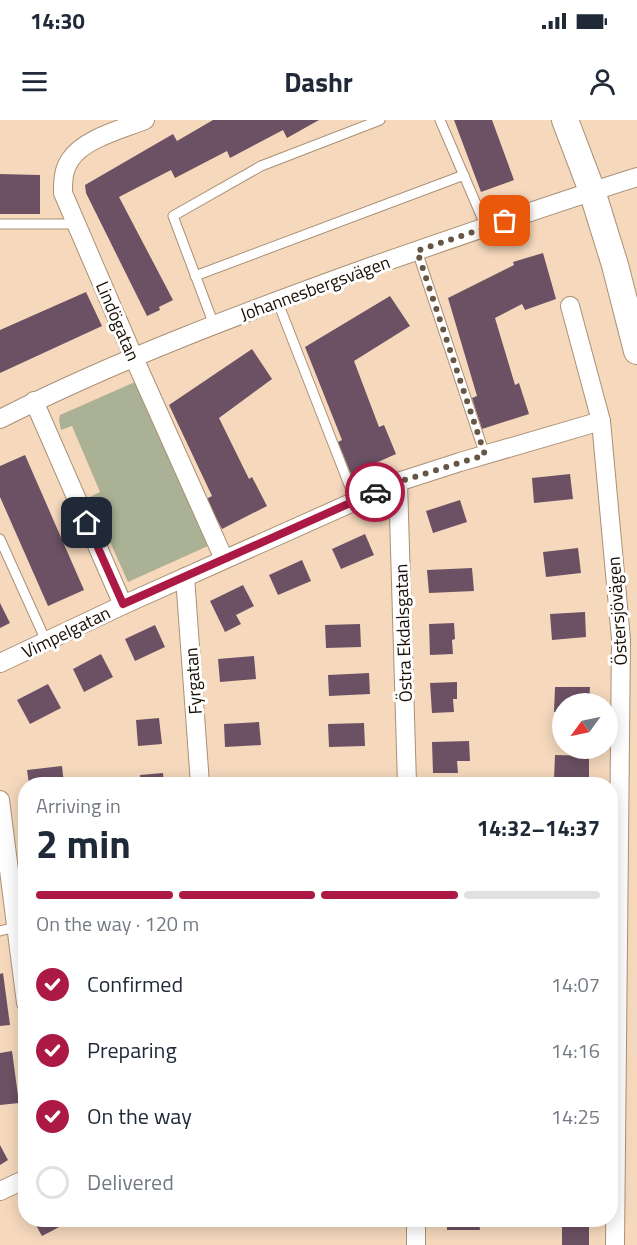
<!DOCTYPE html>
<html lang="en">
<head>
<meta charset="utf-8">
<style>
	body { margin:0; font-family:"Titillium Web",sans-serif; background:#f2f2f3; color:#1f2937; height:100vh; display:flex; flex-direction:column; font-size:22px; white-space:nowrap }
	* { box-sizing:border-box; margin:0 }
	p { font-size:20px; color:#747a83 }
	.icon { flex:none; width:33px; height:33px; fill:none; stroke:currentColor; stroke-width:2; stroke-linecap:round; stroke-linejoin:round }
	.map { position:relative; flex:1; overflow:hidden }
	.drawer { position:absolute; left:18px; top:657px; width:600px; height:450px; display:flex; flex-direction:column; background:#fff; border-radius:24px; box-shadow:0 3px 15px #0003 }
	.drawer>* { flex:none }
	.needle { width:39px; rotate:237deg }
	.tools { position:absolute; left:552px; top:573px; display:grid; gap:12px }
	.tools a { display:grid; place-items:center; width:66px; height:66px; border-radius:50%; background:#fff; box-shadow:0 3px 15px #0003; font-size:30px }
	.pin { position:absolute; display:grid; place-items:center; width:51px; height:51px; color:#fff; margin:-26px; border-radius:12px; box-shadow:0 3px 9px #0006 }
	.courier { position:absolute; display:grid; place-items:center; width:60px; height:60px; margin:-30px; border:4px solid #ad1945; border-radius:50%; background:#fff; color:#222; box-shadow:0 2px 8px #0007 }
	.headline em { font-style:normal; font-weight:700 }
	.headline div { display:flex; flex-direction:column-reverse }
	.headline { display:flex; align-items:center; justify-content:space-between; height:102px; padding:0 18px }
	h1 { font-size:39px; font-weight:700; line-height:45px }
	.bar { display:grid; grid-template-columns:repeat(4,1fr); gap:9px 6px; align-content:center; height:72px; padding:0 18px }
	.bar i { height:8px; border-radius:4px; background:#e0e1e3 }
	.bar .on { background:#ad1945 }
	.bar p { grid-column:span 4 }
	ol { padding:0 18px; list-style:none }
	li { display:flex; align-items:center; gap:18px; height:66px }
	li p { margin-inline-start:auto }
	li .icon { padding:6px; border-radius:50%; background:#ad1945; color:#fff; stroke-width:4 }
	li:last-child { color:#747a83 }
	li i { width:33px; height:33px; border:3px solid #e0e1e3; border-radius:50% }
	.status { display:flex; justify-content:space-between; align-items:center; height:42px; padding:0 30px; background:#fff; direction:ltr }
	.status svg { height:16px; fill:currentColor }
	header { display:flex; justify-content:space-between; align-items:center; height:78px; padding:0 18px; background:#fff; font-size:27px; font-weight:700 }
	.map>svg:first-child { display:block }
</style>
</head>
<body>
<div class="status"><b>14:30</b><svg viewBox="0 0 49 12"><path d="M0 12V9h3v3zM5 12V6h3v6zM10 12V3h3v9zM15 12V0h3v12zM26 1h20v11H26zM47 4h2v5h-2z"/></svg></div>
<header><svg class="icon" aria-label="menu" viewBox="0 0 24 24"><path d="M4 6h16M4 12h16M4 18h16"/></svg>Dashr<svg class="icon" aria-label="person" viewBox="0 0 24 24"><circle cx="12" cy="8" r="4"/><path d="M4 21q1-7 8-7t8 7"/></svg></header>
<div class="map">
<svg width="637" height="1125" viewBox="0 0 637 1125">
	<rect width="100%" height="100%" fill="#f6d9bd"/>
	<!-- green -->
	<path fill="#abb194" d="M135 262 142 272 208 426 128 462 90 377 100 372 72 306 61 310 59 300 60 295Z"/>
	<!-- building -->
	<g fill="#6c5164">
		<path d="M213 0H319L287 18 283 10 230 38 227 31 175 58 171 50 119 77 173 180 159 187 160 190 147 196 86 73 85 65 173 14 177 21Z"/>
		<path d="M454 0H492L514 60 481 72Z"/>
		<path d="M0 54 40 55V94H0Z"/>
		<path d="M543 133 556 179 525 190 522 184 495 198 515 265 519 263 529 294 482 309 472 278 477 276 448 178 514 145 513 142Z"/>
		<path d="M86 172 102 206 0 253V210Z"/>
		<path d="M390 176 410 206 354 241 379 307 384 305 396 334 351 354 338 322 342 320 305 227Z"/>
		<path d="M252 229 272 259 219 298 249 359 252 357 267 386 222 409 206 379 212 376 169 285Z"/>
		<path d="M25 335 84 470 48 486 0 377V346Z"/>
		<path d="M570 354 573 379 534 383 532 358Z"/>
		<path d="M460 380 467 402 433 413 426 391Z"/>
		<path d="M365 414 374 435 341 449 332 429Z"/>
		<path d="M578 428 581 453 546 457 543 432Z"/>
		<path d="M302 440 311 461 278 475 269 455Z"/>
		<path d="M472 448 474 471 429 473 427 450Z"/>
		<path d="M243 465 254 486 236 495 241 504 225 512 210 481Z"/>
		<path d="M0 483 10 503 0 508Z"/>
		<path d="M585 492 586 517 552 520 550 494Z"/>
		<path d="M454 503 455 519 452 520 453 534 430 535 429 504Z"/>
		<path d="M360 504 361 527 326 528 325 505Z"/>
		<path d="M155 505 165 527 135 541 125 519Z"/>
		<path d="M101 534 113 557 84 572 73 549Z"/>
		<path d="M254 536 256 559 220 562 218 539Z"/>
		<path d="M369 553 370 574 329 576 328 555Z"/>
		<path d="M457 562V579H453L454 592 432 593 430 563Z"/>
		<path d="M48 564 61 588 30 604 17 580Z"/>
		<path d="M555 567H590L589 584H562V592H554Z"/>
		<path d="M159 598 162 624 138 626 136 600Z"/>
		<path d="M259 602 261 625 225 627 224 604Z"/>
		<path d="M364 603 365 626 329 627 328 604Z"/>
		<path d="M469 621 470 641H457L458 653H433L432 622Z"/>
		<path d="M555 635 589 636V660L554 659Z"/>
		<path d="M62 646 64 664H29L27 650Z"/>
		<path d="M163 653 164 664H141L140 655Z"/>
		<path d="M3 853 10 905 0 906V854Z"/>
		<path d="M12 931 19 983 0 985V933Z"/>
		<path d="M0 1025 8 1040 0 1045Z"/>
		<path d="M33 1100H63L65 1104 42 1116Z"/>
		<path d="M447 1100H479L480 1110H447Z"/>
		<rect x="562" y="1106" width="27" height="19"/>
	</g>
	<g fill="none" stroke-linecap="round" stroke-linejoin="round">
		<defs>
			<g id="service">
				<path d="M440 0 486 107"/>
				<path d="M0 104H77"/>
				<path d="M417 131 485 335"/>
				<path d="M195 156 464 55"/>
				<path d="M277 180 355 380"/>
				<path d="M214 205 173 96 261 46 380 0"/>
				<path d="M0 419 46 521"/>
				<path d="M0 811 16 807"/>
			</g>
			<g id="minor">
				<path d="M145 0C122 9 83 19 70 40 63 50 63 62 63 73L134 238 224 439"/>
				<path d="M570 186 601 301 621 519 615 1125"/>
				<path d="M34 281 123 485"/>
				<path d="M0 299C119 239 245 192 370 147 459 116 548 85 637 57"/>
				<path d="M398 362 407 664"/>
				<path d="M185 457 200 664"/>
				<path d="M0 543 123 485 398 362 460 342 601 301"/>
				<path d="M0 680 26 883"/>
				<path d="M0 1071 26 1059"/>
				<path d="M416 1100V1125"/>
			</g>
			<path id="secondary" d="M565 0 592 71 615 145 637 231"/>
		</defs>
		<!-- service casing -->
		<use href="#service" stroke="#ab9075" stroke-width="11"/>
		<!-- minor casing -->
		<use href="#minor" stroke="#ab9075" stroke-width="20"/>
		<!-- secondary casing -->
		<use href="#secondary" stroke="#ab9075" stroke-width="28"/>
		<!-- service -->
		<use href="#service" stroke="#fff" stroke-width="9"/>
		<!-- minor -->
		<use href="#minor" stroke="#fff" stroke-width="18"/>
		<!-- secondary -->
		<use href="#secondary" stroke="#fff" stroke-width="26"/>
	</g>
	<g fill="none" stroke-linecap="round" stroke-linejoin="round">
		<!-- done -->
		<path stroke="#665645" stroke-width="6" stroke-dasharray="0 10.8" d="M375 372 398 362 485 335 417 131 505 101"/>
		<!-- route -->
		<path stroke="#ad1945" stroke-width="8" d="M87 403 123 484 375 372"/>
	</g>
	<g text-anchor="middle" dominant-baseline="central" stroke-width="6" stroke-linejoin="round" paint-order="stroke">
		<!-- street labels -->
		<g font-size="18" fill="#180f05" stroke="#fff">
			<text transform="translate(315 168) rotate(-20)">Johannesbergsvägen</text>
			<text transform="translate(118 201) rotate(67)">Lindögatan</text>
			<text transform="translate(617 491) rotate(-94)">Östersjövägen</text>
			<text transform="translate(66 512) rotate(-26)">Vimpelgatan</text>
			<text transform="translate(403 513) rotate(-92)">Östra Ekdalsgatan</text>
			<text transform="translate(193 561) rotate(-94)">Fyrgatan</text>
		</g>
	</g>
</svg>
<div class="tools">
<a><svg class="needle" viewBox="-14 -14 28 28"><path d="M0-13l5 13h-10z" fill="#e53935"/><path d="M0 13l5-13h-10z" fill="#747a83"/></svg></a>
</div>
<div class="pin" style="left:505px;top:101px;background:#ea580c"><svg class="icon" aria-label="bag" viewBox="0 0 24 24"><path d="M5 8h14l-1 12H6zM9 8a3 3 0 0 1 6 0"/></svg></div>
<div class="pin" style="left:87px;top:403px;background:#1f2937"><svg class="icon" aria-label="home" viewBox="0 0 24 24"><path d="M3 11l9-7 9 7M6 9v11h12V9"/></svg></div>
<div class="courier" style="left:375px;top:372px"><svg class="icon" aria-label="car" viewBox="0 0 24 24"><path d="M5 17H2v-5l4-1 3-4h7l3 4 3 1v5h-3M9 17h6M6 11h13"/><circle cx="7" cy="17" r="2"/><circle cx="17" cy="17" r="2"/></svg></div>
<section class="drawer">
<div class="headline"><div><h1>2 min</h1><p>Arriving in</p></div><em>14:32–14:37</em></div>
<div class="bar"><i class="on"></i><i class="on"></i><i class="on"></i><i></i><p>On the way · 120 m</p></div>
<ol>
<li><svg class="icon" aria-label="check" viewBox="0 0 24 24"><path d="M5 12l5 5 9-10"/></svg>Confirmed<p>14:07</p></li>
<li><svg class="icon" aria-label="check" viewBox="0 0 24 24"><path d="M5 12l5 5 9-10"/></svg>Preparing<p>14:16</p></li>
<li><svg class="icon" aria-label="check" viewBox="0 0 24 24"><path d="M5 12l5 5 9-10"/></svg>On the way<p>14:25</p></li>
<li><i></i>Delivered</li>
</ol>
</section>
</div>
</body>
</html>
